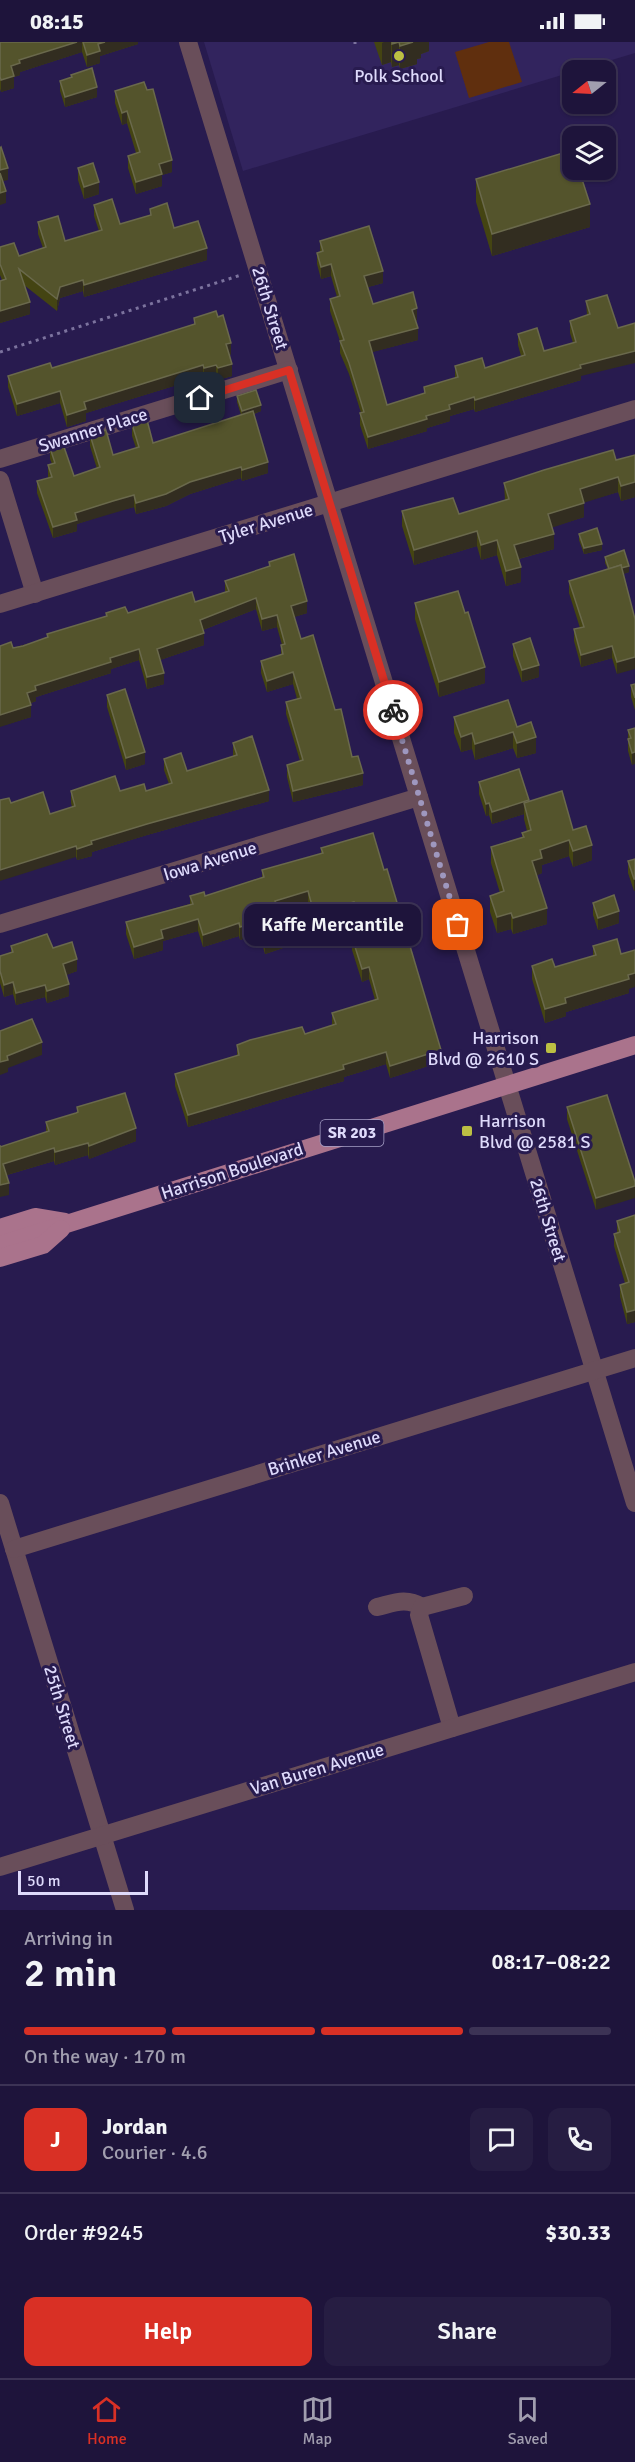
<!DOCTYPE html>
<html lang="en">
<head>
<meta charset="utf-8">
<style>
	body { margin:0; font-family:Signika,sans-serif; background:#261d42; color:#f1f3f6; height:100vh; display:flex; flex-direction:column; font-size:22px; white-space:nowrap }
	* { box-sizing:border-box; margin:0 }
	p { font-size:20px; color:#a19eaf }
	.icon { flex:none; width:33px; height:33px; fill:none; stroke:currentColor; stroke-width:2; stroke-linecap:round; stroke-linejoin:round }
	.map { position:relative; height:1868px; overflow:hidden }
	.sheet { display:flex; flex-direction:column; background:#1e143b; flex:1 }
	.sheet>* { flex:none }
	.needle { width:39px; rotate:252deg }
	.controls { position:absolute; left:562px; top:18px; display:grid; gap:12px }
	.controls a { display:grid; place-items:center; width:54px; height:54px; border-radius:12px; background:#1e143b; box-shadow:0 2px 4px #0004,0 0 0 2px #3c3355; font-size:30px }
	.scale { position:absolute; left:18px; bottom:15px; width:130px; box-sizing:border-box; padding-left:6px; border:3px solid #dedafb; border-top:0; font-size:16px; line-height:21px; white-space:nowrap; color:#dedafb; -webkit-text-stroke:4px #281b4f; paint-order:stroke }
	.pin { position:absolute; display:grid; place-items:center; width:51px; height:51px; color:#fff; margin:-26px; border-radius:12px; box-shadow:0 3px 9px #0006 }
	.courier { position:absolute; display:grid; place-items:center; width:60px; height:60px; margin:-30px; border:4px solid #d93025; border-radius:50%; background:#fff; color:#222; box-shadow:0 2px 8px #0007 }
	.bubble { position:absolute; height:42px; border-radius:12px; background:#1e143b; box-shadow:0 2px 4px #0004,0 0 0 2px #3c3355; font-size:20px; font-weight:600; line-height:42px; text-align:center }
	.overview em { font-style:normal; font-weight:600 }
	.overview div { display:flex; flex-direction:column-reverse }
	.overview { display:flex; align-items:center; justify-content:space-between; height:102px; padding:0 24px }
	h1 { font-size:39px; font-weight:600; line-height:45px }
	.bar { display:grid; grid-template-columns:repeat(4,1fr); gap:9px 6px; align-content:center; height:72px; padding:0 24px }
	.bar i { height:8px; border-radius:4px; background:#3c3355 }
	.bar .on { background:#d93025 }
	.bar p { grid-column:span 4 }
	.line { display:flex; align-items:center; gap:15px; padding:0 24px; border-top:2px solid #3c3355 }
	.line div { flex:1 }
	.round { display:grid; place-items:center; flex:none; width:63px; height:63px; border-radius:12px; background:#261d42 }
	.action { display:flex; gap:12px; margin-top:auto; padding:12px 24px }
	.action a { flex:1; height:69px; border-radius:12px; background:#d93025; color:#fff; font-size:24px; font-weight:600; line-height:69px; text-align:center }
	.action a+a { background:#261d42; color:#f1f3f6 }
	.status { display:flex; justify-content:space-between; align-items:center; height:42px; padding:0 30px; background:#1e143b; direction:ltr }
	.status svg { height:16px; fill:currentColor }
	.tabs { display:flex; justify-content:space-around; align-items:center; height:84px; border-top:2px solid #3c3355; background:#1e143b; font-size:16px; color:#a19eaf }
	.tabs a { display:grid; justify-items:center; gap:3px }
	.tabs .on { color:#d93025 }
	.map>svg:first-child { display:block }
</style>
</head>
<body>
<div class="status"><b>08:15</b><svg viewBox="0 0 49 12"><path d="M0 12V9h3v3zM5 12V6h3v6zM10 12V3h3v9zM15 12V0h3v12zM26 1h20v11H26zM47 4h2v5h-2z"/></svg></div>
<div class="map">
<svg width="635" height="1868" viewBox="0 0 635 1868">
	<rect width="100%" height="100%" fill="#281b4f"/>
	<!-- built -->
	<path fill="#32245e" d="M204 0H635V11L243 129Z"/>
	<!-- green -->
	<path fill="#602f0e" d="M489 0H509L522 40 469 56 455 10Z"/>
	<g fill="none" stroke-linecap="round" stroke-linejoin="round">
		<!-- path -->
		<g stroke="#7c739e" stroke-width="3" stroke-dasharray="3 4.5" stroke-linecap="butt">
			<path d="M355 0V2"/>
			<path d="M0 310 241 233"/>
		</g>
		<!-- minor -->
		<g stroke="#694e5a" stroke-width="18">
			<path d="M188 0 635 1461"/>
			<path d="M0 417 289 328"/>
			<path d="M0 438 35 552"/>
			<path d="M0 562 635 367"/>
			<path d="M0 882 419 755"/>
			<path d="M0 1461 125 1868"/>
			<path d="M14 1507 635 1316"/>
			<path d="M377 1565C394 1561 406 1555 422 1565"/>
			<path d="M452 1686 419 1573 422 1565 464 1554"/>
			<path d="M0 1825 635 1630"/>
		</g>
		<!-- major -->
		<g stroke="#aa738c" stroke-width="18">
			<path d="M0 1186 35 1175 65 1180"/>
			<path d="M0 1203 635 1003"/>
			<path d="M0 1216 43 1203 61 1187"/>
		</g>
	</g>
	<!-- wall -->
	<g fill="#444412">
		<path d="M0 0H138V2L100 14V21L87 25 82 10 20 30V33L14 35V46L1 50 0 47Z"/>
		<path d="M374 0H429V9L421 12V16L417 17V22L400 27 399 23 392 25 391 20 382 23Z"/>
		<path d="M71 33 97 55 65 65 60 49V39L71 35Z"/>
		<path d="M115 49 172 130 162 133V144L136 152 128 126V114L136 111 127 81 122 83 115 61Z"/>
		<path d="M78 126 99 152 84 157 78 138Z"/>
		<path d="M476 137 590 185 492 214 476 160Z"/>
		<path d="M94 163 120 182 150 173V167L174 186 207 218 84 255 83 249 60 256 57 269 24 243 30 272 0 281V239L2 238 0 233V205L19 214 43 206 38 192V180L65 199 99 189 94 174Z"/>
		<path d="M320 199 383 241 368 245 373 262 417 278 416 279 418 298 372 310 387 363 424 352V345L455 336V324L485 326 521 314 518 303V292L544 309 573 301 570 291V279L587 273 586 259 607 253 581 334V338L475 370 474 367 450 374V379L427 386V389L368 407 360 383V371H361L349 332 340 311V299L330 269V257L337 255 331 234 321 237 317 222V211L320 210Z"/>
		<path d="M194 276 231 312 230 313 232 334 218 338 216 334 204 338 203 335 86 371V379L67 385 60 361 17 374 8 345V334L52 326 125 304 194 282Z"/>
		<path d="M237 354 261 369 254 372 268 431 242 439 241 436 190 452 166 464 136 472 134 465 113 470 77 482V489L53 496 37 451V439L48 436V423L52 422 50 417V406L74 434 97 427 90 404V393L113 413 136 406 132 394V382L153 401 241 373 237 360Z"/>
		<path d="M635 413V455L621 459 618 450 584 460V475L552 485 554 507 519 517 521 540 506 544 497 513 481 518 477 504 414 523 402 484V469L459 472 505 459 504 441 616 418Z"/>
		<path d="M579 492 602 508 584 512 579 498Z"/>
		<path d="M605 515 629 530 623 532 617 632 612 616 581 625 574 599V587L580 586 569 551V539L608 527 605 521Z"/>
		<path d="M269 520 307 571 294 575 301 597 335 668 352 715 363 743 293 760 287 735V723L300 719 286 672V660L297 657 293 642 267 650 261 631V619L281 613V603H282L277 585 262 589 256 567 203 588 204 603 160 618 164 642 147 647 139 618 111 627V631L36 655V659L31 661V675L5 683 13 606 47 596V592L106 574V571H128L195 560 225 550V539L269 525Z"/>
		<path d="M415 561 485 641 439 655 415 577Z"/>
		<path d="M513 602 539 635 522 640 513 614Z"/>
		<path d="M635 642V668L631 655V643Z"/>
		<path d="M107 653 145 722 126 728 107 665Z"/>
		<path d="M454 675 517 685 536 711 517 716 513 706 475 718 472 707 461 710 454 691Z"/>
		<path d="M635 686 632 723 628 709V688Z"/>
		<path d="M233 701 269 759 147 793 92 810V814L77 818 76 815 11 761 50 772 72 765 71 761V749H146L169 742 164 728V717L187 729 233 714Z"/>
		<path d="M479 740 529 760 573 788 592 818 573 825 569 814 542 823V831L537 833 547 882 513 892 511 887 497 891 490 870V854L500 851 491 821V805L522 795V791L527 789 524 777V772L492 782 489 773 486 774 479 752Z"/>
		<path d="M373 791 441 1020 390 1036 386 1022 344 1035V1039L188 1085 175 1044V1032L237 1014V1003L305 992 332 983V971L375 958 369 937 362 940 352 908V895L361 893 354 872 314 883 308 861 279 870 286 905 265 912 259 891 240 898 239 894 203 905 198 889 163 899V908L134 917 126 892V880L190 862V854H205L262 835V828L321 812V806Z"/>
		<path d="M635 817 634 849 628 831V819Z"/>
		<path d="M593 861 619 881 598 888 593 873Z"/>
		<path d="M11 904 53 906 77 929 66 933 69 954 47 961 45 955 16 963 13 952 4 955 0 941V914L11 910Z"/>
		<path d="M593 904 621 912 629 947V951L566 970V974L545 981 532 937V924L555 925 593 914Z"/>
		<path d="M607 1053 596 1168 567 1077V1065Z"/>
		<path d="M77 1065 136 1099 89 1117 88 1113 55 1123 54 1119 7 1133 9 1153 0 1105 46 1090V1080L77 1071Z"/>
		<path d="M635 1173V1280L627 1282 620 1255V1243L625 1241 614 1204V1192L617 1191V1179Z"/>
	</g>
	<!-- shaded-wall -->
	<g fill="#322d20">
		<path d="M77 0H82V10L20 30V33L14 35V46L1 50V38L11 24 19 18Z"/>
		<path d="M105 0H138V2L100 14V21L87 25V13L98 2Z"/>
		<path d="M384 0H391V20L382 23V1Z"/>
		<path d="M399 0V23L392 25V2Z"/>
		<path d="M413 0H429V9L421 12V16L417 17V22L400 27V4Z"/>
		<path d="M97 45V55L65 65V55Z"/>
		<path d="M127 69V81L122 83V71Z"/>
		<path d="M172 118V130L162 133V144L136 152V140L159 122Z"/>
		<path d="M8 126V138L0 140V128Z"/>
		<path d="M99 140V152L84 157V145Z"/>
		<path d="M6 149V161L0 163V151Z"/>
		<path d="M590 162V185L492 214V192Z"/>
		<path d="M207 206V218L84 255V243Z"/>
		<path d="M331 222V234L321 237V225Z"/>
		<path d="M383 229V241L364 246V234Z"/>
		<path d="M83 238V249L60 256 57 269V257L60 245Z"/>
		<path d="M30 260V272L0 281V269Z"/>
		<path d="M417 266V278L412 280V268Z"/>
		<path d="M418 286V298L369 311V299Z"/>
		<path d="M231 301V312L226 314V302Z"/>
		<path d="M635 309V321L581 334V338L475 370V358L580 323Z"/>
		<path d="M232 322V334L218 338V326Z"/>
		<path d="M203 323V335L86 371V379L67 385V373L84 360Z"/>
		<path d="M216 323V334L204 338V326Z"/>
		<path d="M60 349V361L17 374V362Z"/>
		<path d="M474 355V367L450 374V379L427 386V389L368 407V395L426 374 449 363Z"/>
		<path d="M261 363V369L242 376V369Z"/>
		<path d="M268 420V431L242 439V428Z"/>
		<path d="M241 425V436L190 452 166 464 136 472V461L190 440Z"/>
		<path d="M618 435V450L580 462V447Z"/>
		<path d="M635 440V455L621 459V444Z"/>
		<path d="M134 453V465L77 482V489L53 496V485L75 471Z"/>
		<path d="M584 461V475L548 487V472Z"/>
		<path d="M477 489V504L414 523V508Z"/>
		<path d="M554 492V507L514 518V503Z"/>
		<path d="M497 498V513L481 518V503Z"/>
		<path d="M602 502V508L584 512V506Z"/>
		<path d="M629 524V530L611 536V530Z"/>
		<path d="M521 525V540L506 544V529Z"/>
		<path d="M256 556V567L200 589V578Z"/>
		<path d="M307 559V571L291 576V564Z"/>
		<path d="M277 573V585L262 589V577Z"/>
		<path d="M204 591V603L157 619V607Z"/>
		<path d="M612 604V616L581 625V613Z"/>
		<path d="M139 607V618L111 627V631L36 655V659L27 662V651L35 644 110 616Z"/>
		<path d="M635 615V627L617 632V620Z"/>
		<path d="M539 623V635L522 640V628Z"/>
		<path d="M485 625V641L439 655V640Z"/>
		<path d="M293 630V642L267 650V639Z"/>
		<path d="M164 631V642L147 647V635Z"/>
		<path d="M31 663V675L0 685V673Z"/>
		<path d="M513 690V706L475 718V702Z"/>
		<path d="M472 691V707L461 710V695Z"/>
		<path d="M536 695V711L517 716V701Z"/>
		<path d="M145 710V722L126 728V716Z"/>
		<path d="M635 710V722L632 723V711Z"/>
		<path d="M363 731V743L293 760V749Z"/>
		<path d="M269 748V759L147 793 92 810V814L77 818V807L91 799 147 782Z"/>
		<path d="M529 758V770L524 761V772L492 782V770Z"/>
		<path d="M489 761V773L486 774V762Z"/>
		<path d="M569 798V814L542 823V831L532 835V819L540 808Z"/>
		<path d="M592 803V818L573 825V809Z"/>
		<path d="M76 804V815L0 839V828Z"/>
		<rect x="634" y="837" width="1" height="12"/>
		<path d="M308 849V861L275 871V859Z"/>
		<path d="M354 860V872L314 883V871Z"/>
		<path d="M547 866V882L513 892V876Z"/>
		<path d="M619 869V881L598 888V876Z"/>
		<path d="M511 871V887L497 891V875Z"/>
		<path d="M198 877V889L163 899V908L134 917V905L161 888Z"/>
		<path d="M259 879V891L240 898V885Z"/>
		<path d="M239 881V894L203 905V893Z"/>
		<path d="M286 893V905L265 912V900Z"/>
		<path d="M77 917V929L63 934V922Z"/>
		<path d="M369 925V937L362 940V927Z"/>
		<path d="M635 931V945L629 947V951L566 970V974L545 981V967L565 956Z"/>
		<path d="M13 940V952L4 955V943Z"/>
		<path d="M69 942V954L47 961V949Z"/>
		<path d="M45 943V955L16 963V951Z"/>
		<path d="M42 1000V1013L8 1026V1030L0 1033V1020L7 1014Z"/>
		<path d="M441 1008V1020L390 1036V1024Z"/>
		<path d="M386 1010V1022L344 1035V1039L188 1085V1073Z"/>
		<path d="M136 1086V1099L89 1117V1104Z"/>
		<path d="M88 1101V1113L55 1123V1110Z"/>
		<path d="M54 1106V1119L3 1134V1122Z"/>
		<path d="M9 1141V1153L0 1155V1143Z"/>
		<path d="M635 1144V1156L596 1168V1156Z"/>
		<path d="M635 1268V1280L627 1282V1270Z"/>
	</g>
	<!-- building -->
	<g fill="#54542c" stroke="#6a694c" stroke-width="1.5">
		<path d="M0 0H77L19 18 20 21 11 24 14 34 1 38 0 35Z"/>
		<path d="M83 0H105L98 2 100 9 87 13Z"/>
		<path d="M392 0H413L400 4 399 0 392 2Z"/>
		<path d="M92 26 97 45 65 55 60 39 72 35 71 33Z"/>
		<path d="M144 40 147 48 153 47 172 118 159 122 162 132 136 140 128 114 140 110 127 69 122 71 115 49Z"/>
		<path d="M1 105 8 126 0 128V106Z"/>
		<path d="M573 108V128H579L590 162 492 192 476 137Z"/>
		<path d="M93 121 99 140 84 145 78 126Z"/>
		<path d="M0 131 6 149 0 151Z"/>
		<path d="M112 157 120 182 151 173 150 167 167 161 174 186 198 179 207 206 84 243 83 238 60 245 57 257 19 227 30 260 0 269V239L6 237 0 222V205L14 201 19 214 46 205 38 180 58 174 65 199 102 188 94 163Z"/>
		<path d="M369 184 383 229 364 234 373 262 413 250 417 266 412 268 418 286 369 299 387 363 425 351 424 345 458 335 455 324 482 316 485 326 525 313 518 292 537 286 544 309 576 300 570 279 590 272 586 259 607 253 618 286 635 281V309L580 323 581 326 475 358 474 355 449 363 450 367 426 374 427 377 368 395 360 371 364 370 349 321 340 299 344 298 330 257 340 254 331 222 321 225 317 211 323 209 320 199Z"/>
		<path d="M216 269 218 275 223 273 231 301 226 302 232 322 218 326 216 323 204 326 203 323 84 360 86 367 67 373 60 349 17 362 8 334 50 321 52 326 125 304 195 282 194 276Z"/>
		<path d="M256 348 261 363 242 369 237 354Z"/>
		<path d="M253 369 268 420 242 428 241 425 190 440 166 452 136 461 134 453 113 459 75 471 77 478 53 485 37 439 52 435 48 423 55 421 50 406 63 402 74 434 100 425 90 393 106 388 113 413 139 405 132 382 147 378 153 401Z"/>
		<path d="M613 408 616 418 635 413V440L621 444 618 435 580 447 584 461 548 472 554 492 514 503 521 525 506 529 497 498 481 503 477 489 414 508 402 469 453 456 459 472 509 457 504 441 544 428Z"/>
		<path d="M597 486 602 502 584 506 579 492Z"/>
		<path d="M624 508 629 524 621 526V523L609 527 605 515Z"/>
		<path d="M294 512 307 559 291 564 301 597 313 593 335 668 341 667 352 715 358 714 363 731 293 749 287 723 303 718 286 660 301 656 293 630 267 639 261 619 283 612 281 603 285 602 277 573 262 577 256 556 200 578 204 591 157 607 164 631 147 635 139 607 110 616 111 620 35 644 36 648 27 651 31 663 0 673V604L11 600 13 606 23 604 48 595 47 592 107 574 106 571 125 565 128 571 192 550 195 560 229 549 225 539 270 524 269 520Z"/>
		<path d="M621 523 635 577V615L617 620 612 604 581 613 574 587 584 585 569 539Z"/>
		<path d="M458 549 465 571 468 570 485 625 439 640 415 561Z"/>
		<path d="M530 596 539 623 522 628 513 602Z"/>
		<path d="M635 642V656L631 643Z"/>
		<path d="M125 647 145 710 126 716 107 653Z"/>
		<path d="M508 658 517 685 531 680 536 695 517 701 513 690 475 702 472 691 461 695 454 675Z"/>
		<path d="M635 686V710L632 711 628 697 631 696 628 688Z"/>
		<path d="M252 694 269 748 147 782 91 799 92 802 77 807 76 804 0 828V758L9 756 11 761 43 750 50 772 75 764 71 749 115 734 120 749 144 742 146 749 172 741 164 717 181 711 187 729 237 713 233 701Z"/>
		<path d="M519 727 529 758 492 770 489 761 486 762 479 740Z"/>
		<path d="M562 749 573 788 586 784 592 803 573 809 569 798 540 808 542 816 532 819 547 866 513 876 511 871 497 875 490 854 504 849 491 805 524 795 522 791 531 788 524 761Z"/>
		<path d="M373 791 384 828 387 827 441 1008 390 1024 386 1010 343 1023 344 1027 188 1073 175 1032 239 1013 237 1003 250 998 302 985 305 992 336 982 332 971 378 957 369 925 362 927 352 895 364 892 354 860 314 871 308 849 275 859 286 893 265 900 259 879 240 885 239 881 203 893 198 877 161 888 163 896 134 905 126 880 193 862 190 854 204 850 205 854 264 835 262 828 323 811 321 806Z"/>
		<path d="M635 817V837H634L628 819Z"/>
		<path d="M614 853 619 869 598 876 593 861Z"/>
		<path d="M47 892 53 906 72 900 77 917 63 922 69 942 47 949 45 943 16 951 13 940 4 943 0 929V914L13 910 11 904Z"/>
		<path d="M617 897 621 912 635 908V931L628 933 629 937 565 956 566 961 545 967 532 924 552 917 555 925 596 913 593 904Z"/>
		<path d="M32 977 42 1000 7 1014 8 1018 0 1020V989Z"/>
		<path d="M125 1051 136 1086 89 1104 88 1101 55 1110 54 1106 3 1122 9 1141 0 1143V1103V1105L49 1089 46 1080 76 1071 78 1070 77 1065Z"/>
		<path d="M607 1053 635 1140V1144L596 1156 567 1065Z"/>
		<path d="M635 1173V1268L627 1270 620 1243 629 1240 614 1192 620 1190 617 1179Z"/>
	</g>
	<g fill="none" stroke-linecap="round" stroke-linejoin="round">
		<!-- done -->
		<path stroke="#9e97bf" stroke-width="6" stroke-dasharray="0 10.8" d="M393 668 458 883"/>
		<!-- route -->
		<path stroke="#d93025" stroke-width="8" d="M200 356 289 328 393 668"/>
	</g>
	<!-- markers -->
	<g fill="#bcbf43" stroke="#281b4f" stroke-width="2">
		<circle cx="399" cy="14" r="6"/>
		<rect x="545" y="1000" width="12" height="12" rx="3"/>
		<rect x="461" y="1083" width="12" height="12" rx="3"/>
	</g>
	<g text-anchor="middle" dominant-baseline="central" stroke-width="6" stroke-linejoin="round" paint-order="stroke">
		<!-- shield labels -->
		<rect fill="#281b4f" stroke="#a7a1c7" stroke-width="1.5" x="320.5" y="1078" width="63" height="26" rx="4.5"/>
		<g font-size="16" font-weight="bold" fill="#dedafb">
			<text x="352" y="1091">SR 203</text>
		</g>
		<!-- poi labels -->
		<g font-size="18" fill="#dedafb" stroke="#281b4f">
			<text x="399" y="34">Polk School</text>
			<text x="539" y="996" text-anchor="end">Harrison<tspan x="539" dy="21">Blvd @ 2610 S</tspan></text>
			<text x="479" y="1079" text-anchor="start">Harrison<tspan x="479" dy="21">Blvd @ 2581 S</tspan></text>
		</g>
		<!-- street labels -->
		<g font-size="18" fill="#dedafb" stroke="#281b4f">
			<text transform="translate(270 266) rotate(73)">26th Street</text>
			<text transform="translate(93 388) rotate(-17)">Swanner Place</text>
			<text transform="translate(266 481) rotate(-17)">Tyler Avenue</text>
			<text transform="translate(210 819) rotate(-17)">Iowa Avenue</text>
			<text transform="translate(232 1129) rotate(-18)">Harrison Boulevard</text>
			<text transform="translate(548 1178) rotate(73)">26th Street</text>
			<text transform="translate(324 1411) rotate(-17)">Brinker Avenue</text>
			<text transform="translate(62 1665) rotate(73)">25th Street</text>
			<text transform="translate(317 1727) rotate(-17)">Van Buren Avenue</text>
		</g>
	</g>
</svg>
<div class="controls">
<a><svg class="needle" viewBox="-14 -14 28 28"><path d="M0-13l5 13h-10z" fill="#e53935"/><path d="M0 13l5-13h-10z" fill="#a19eaf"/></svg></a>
<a><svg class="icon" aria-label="layers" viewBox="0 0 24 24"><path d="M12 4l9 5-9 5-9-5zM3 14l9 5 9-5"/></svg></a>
</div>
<div class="scale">50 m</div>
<div class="pin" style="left:458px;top:883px;background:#ea580c"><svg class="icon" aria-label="bag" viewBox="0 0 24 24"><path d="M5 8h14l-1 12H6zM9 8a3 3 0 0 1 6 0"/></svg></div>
<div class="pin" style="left:200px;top:356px;background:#1f2937"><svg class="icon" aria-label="home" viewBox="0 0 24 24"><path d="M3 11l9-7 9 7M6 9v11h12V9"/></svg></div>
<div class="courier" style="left:393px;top:668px"><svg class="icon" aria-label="bike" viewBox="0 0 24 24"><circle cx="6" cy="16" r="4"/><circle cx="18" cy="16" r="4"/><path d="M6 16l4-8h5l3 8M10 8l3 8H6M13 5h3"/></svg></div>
<div class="bubble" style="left:244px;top:862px;width:177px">Kaffe Mercantile</div>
</div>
<section class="sheet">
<div class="overview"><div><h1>2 min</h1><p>Arriving in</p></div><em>08:17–08:22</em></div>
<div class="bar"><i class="on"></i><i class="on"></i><i class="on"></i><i></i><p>On the way · 170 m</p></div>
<div class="line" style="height:108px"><b class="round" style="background:#d93025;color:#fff">J</b><div><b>Jordan</b><p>Courier · 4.6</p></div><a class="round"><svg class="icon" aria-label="chat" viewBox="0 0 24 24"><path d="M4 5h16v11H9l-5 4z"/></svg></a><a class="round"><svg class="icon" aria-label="phone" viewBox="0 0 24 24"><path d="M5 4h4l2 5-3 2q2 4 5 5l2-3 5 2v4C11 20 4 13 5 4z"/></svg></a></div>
<div class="line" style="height:78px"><div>Order #9245</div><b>$30.33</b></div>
<div class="action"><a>Help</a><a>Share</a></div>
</section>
<nav class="tabs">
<a class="on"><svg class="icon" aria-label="home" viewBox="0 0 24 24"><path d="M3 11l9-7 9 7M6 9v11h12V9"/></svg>Home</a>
<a><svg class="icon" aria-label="map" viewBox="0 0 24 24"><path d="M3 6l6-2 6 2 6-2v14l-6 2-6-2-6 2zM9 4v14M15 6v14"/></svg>Map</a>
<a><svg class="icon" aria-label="saved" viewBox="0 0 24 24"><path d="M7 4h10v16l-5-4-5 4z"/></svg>Saved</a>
</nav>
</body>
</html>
